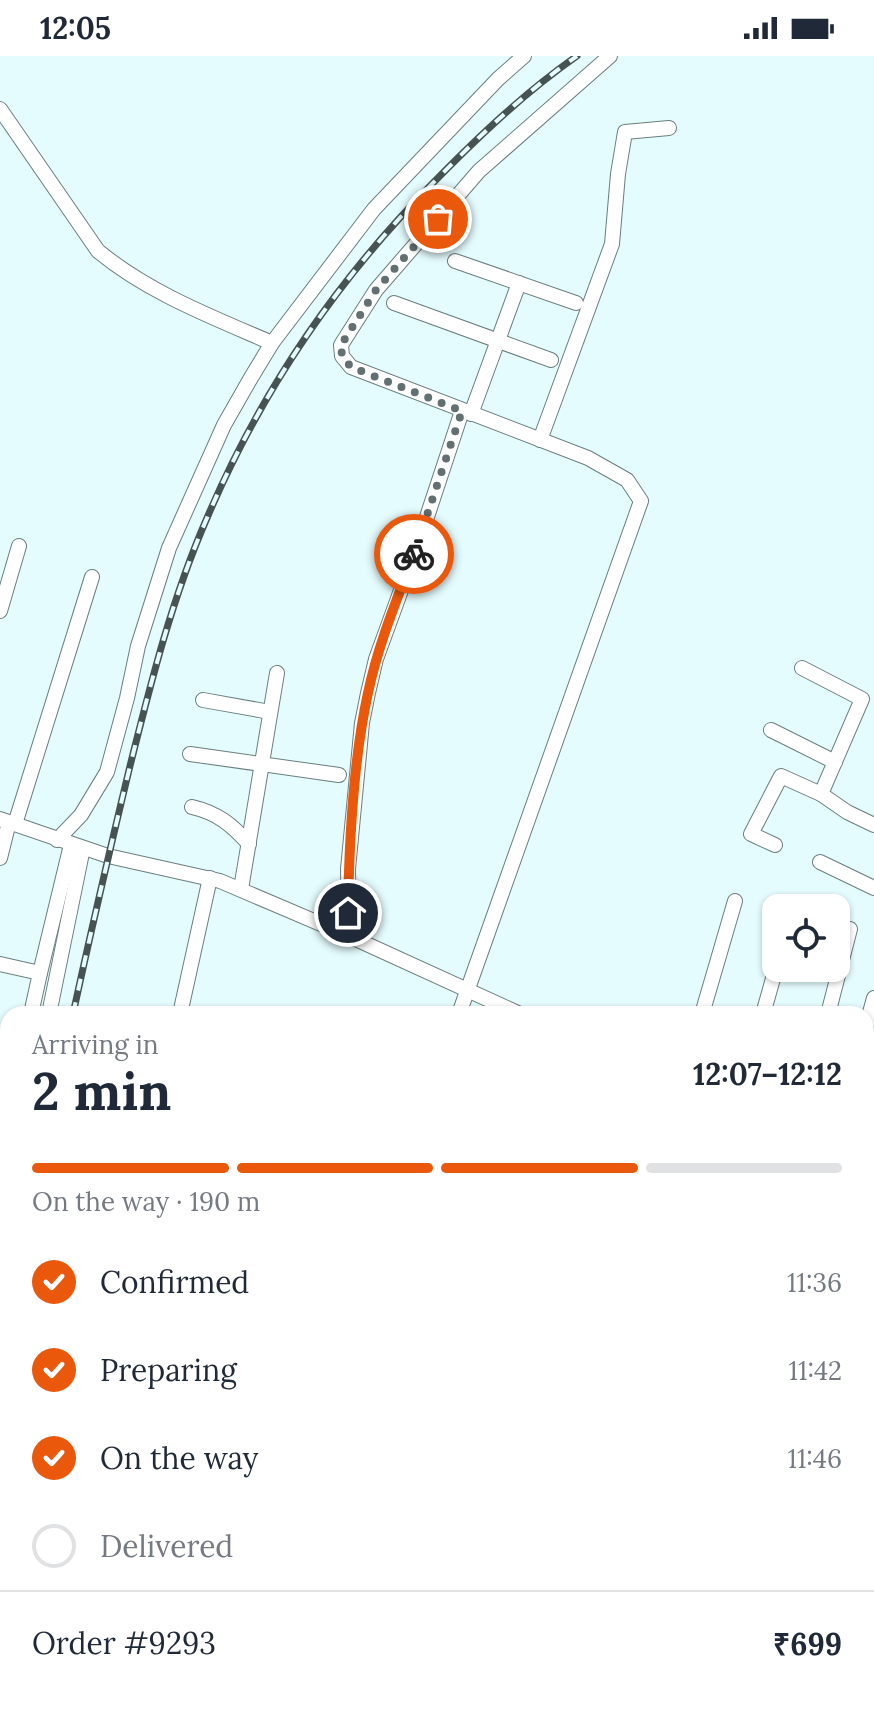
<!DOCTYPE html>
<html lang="en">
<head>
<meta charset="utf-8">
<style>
	body { margin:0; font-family:Lora,serif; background:#f6f6f7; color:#1f2937; height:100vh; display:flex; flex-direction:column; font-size:30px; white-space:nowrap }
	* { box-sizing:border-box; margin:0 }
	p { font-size:26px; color:#747a83 }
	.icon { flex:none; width:44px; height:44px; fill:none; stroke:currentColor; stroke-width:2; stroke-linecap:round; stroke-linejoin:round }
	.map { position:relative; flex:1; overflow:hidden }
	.drawer { position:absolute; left:0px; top:950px; width:874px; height:706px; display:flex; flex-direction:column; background:#fff; border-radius:24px 24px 0 0; box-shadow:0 2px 6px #0004 }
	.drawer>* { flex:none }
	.fabs { position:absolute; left:762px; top:838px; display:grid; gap:16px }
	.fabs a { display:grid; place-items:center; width:88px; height:88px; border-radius:16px; background:#fff; box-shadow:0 2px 6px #0004; font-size:40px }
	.pin { position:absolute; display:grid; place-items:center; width:68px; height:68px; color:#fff; margin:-34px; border:4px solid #fff; border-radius:50%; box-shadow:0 2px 8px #0007 }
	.courier { position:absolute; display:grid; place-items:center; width:80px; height:80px; margin:-40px; border:6px solid #ea580c; border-radius:50%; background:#fff; color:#222; box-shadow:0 2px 10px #0007 }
	.overview em { font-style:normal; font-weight:700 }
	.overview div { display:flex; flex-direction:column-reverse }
	.overview { display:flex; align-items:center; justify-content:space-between; height:136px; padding:0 32px }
	h1 { font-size:52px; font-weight:700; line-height:60px }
	.bar { display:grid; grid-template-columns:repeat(4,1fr); gap:12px 8px; align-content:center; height:96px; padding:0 32px }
	.bar i { height:10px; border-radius:6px; background:#e0e1e3 }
	.bar .selected { background:#ea580c }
	.bar p { grid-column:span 4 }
	.line { display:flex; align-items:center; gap:20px; padding:0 32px; border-top:2px solid #e0e1e3 }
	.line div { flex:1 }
	ol { padding:0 32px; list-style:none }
	li { display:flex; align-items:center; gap:24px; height:88px }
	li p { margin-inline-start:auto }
	li .icon { padding:8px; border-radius:50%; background:#ea580c; color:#fff; stroke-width:4 }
	li:last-child { color:#747a83 }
	li i { width:44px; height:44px; border:4px solid #e0e1e3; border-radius:50% }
	.status { display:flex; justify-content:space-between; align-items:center; height:56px; padding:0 40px; background:#fff; direction:ltr }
	.status svg { height:22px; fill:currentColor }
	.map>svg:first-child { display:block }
</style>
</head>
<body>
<div class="status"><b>12:05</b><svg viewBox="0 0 49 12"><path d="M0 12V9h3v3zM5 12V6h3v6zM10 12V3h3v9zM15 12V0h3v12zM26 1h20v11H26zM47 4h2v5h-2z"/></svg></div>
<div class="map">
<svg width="874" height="1655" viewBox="0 0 874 1655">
	<rect width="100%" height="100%" fill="#e5fcfe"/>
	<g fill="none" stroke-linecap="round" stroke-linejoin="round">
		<defs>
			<g id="minor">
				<path d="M0 53 98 195C149 237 212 261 272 287"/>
				<path d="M455 205 576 247"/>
				<path d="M394 247 551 304"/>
				<path d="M471 358 519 227"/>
				<path d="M540 384 612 188 618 118 625 76 669 72"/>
				<path d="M0 555 19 490"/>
				<path d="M802 612 862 643 821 738 847 756 874 769"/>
				<path d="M203 644 270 656"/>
				<path d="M771 674 835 706"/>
				<path d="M190 698 339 719"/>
				<path d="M192 751C218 757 232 769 249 788"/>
				<path d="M0 763 108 800 220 825 349 880 520 958"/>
				<path d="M15 768 92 521"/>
				<path d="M57 784 81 759 107 716 127 642 138 590 169 492 224 369 252 320 272 287 374 153 498 23 524 0"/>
				<path d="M775 789 751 778 781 720 821 738"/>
				<path d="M0 802 9 766"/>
				<path d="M820 806 874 832"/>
				<path d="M241 833 277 617"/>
				<path d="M349 880 348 813 362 667 368 637 376 603 420 482 462 355"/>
				<path d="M0 908 40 917 31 958"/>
				<path d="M40 917 71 789"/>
				<path d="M49 958 83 792"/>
				<path d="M180 958 210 822"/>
				<path d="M459 958 641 445 627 424 588 402 351 311 342 300 341 289 376 234 479 115 610 0"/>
				<path d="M702 958 735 845"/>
				<path d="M763 958 776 912"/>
				<path d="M828 958 850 873"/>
				<path d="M866 971 874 942"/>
				<path d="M866 993 874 997"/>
				<path d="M866 1068 874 1071"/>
				<path d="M4 1082 8 1065"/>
				<path d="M866 1113 874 1092"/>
				<path d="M0 1140 8 1129"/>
				<path d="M866 1172 874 1175"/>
				<path d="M866 1403 874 1399"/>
				<path d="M866 1547 874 1551"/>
				<path d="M315 1648 323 1655"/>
				<path d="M719 1648 732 1655"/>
				<path d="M810 1651 811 1648"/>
				<path d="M273 1655 274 1648"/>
				<path d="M678 1655 682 1648"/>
			</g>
		</defs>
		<!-- minor casing -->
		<use href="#minor" stroke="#697e7f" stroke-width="16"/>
		<!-- minor -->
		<use href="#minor" stroke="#fff" stroke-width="14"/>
		<defs>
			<g id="rail">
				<path d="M73 958C91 875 110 793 130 710 151 626 172 542 207 462 260 337 336 225 432 128 477 82 524 37 577 0"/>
				<path d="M0 1280 8 1245"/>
			</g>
		</defs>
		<!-- rail casing -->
		<use href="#rail" stroke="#475353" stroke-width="7"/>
		<!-- rail -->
		<use href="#rail" stroke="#e5fcfe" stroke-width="4" stroke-dasharray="12" stroke-linecap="butt"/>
	</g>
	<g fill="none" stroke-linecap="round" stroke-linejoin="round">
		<!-- done -->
		<path stroke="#627071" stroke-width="8" stroke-dasharray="0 14.4" d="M414 498 462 355 351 311 342 300 341 289 376 234 438 163"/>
		<!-- route -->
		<path stroke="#ea580c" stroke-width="10" d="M348 857C349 787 353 705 368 637 378 589 397 543 414 498"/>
	</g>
</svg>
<div class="fabs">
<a><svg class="icon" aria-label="locate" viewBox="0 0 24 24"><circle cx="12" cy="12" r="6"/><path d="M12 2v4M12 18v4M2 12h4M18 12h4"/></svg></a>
</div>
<div class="pin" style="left:438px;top:163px;background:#ea580c"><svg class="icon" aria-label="bag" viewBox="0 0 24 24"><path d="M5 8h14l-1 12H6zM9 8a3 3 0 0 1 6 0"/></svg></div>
<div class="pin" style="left:348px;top:857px;background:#1f2937"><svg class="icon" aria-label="home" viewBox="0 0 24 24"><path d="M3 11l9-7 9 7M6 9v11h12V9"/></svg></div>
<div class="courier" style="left:414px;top:498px"><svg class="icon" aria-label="bike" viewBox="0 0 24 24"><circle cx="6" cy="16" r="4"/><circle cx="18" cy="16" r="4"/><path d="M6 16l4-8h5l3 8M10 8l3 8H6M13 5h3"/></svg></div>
<section class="drawer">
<div class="overview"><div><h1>2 min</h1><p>Arriving in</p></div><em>12:07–12:12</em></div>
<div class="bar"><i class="selected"></i><i class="selected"></i><i class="selected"></i><i></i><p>On the way · 190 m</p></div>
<ol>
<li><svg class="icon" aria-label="check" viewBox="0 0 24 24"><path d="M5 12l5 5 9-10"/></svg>Confirmed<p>11:36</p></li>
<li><svg class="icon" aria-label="check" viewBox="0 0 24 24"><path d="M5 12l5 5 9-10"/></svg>Preparing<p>11:42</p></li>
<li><svg class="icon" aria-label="check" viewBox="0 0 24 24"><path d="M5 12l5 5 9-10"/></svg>On the way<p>11:46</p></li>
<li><i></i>Delivered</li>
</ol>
<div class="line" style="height:104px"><div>Order #9293</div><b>₹699</b></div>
</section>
</div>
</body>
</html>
